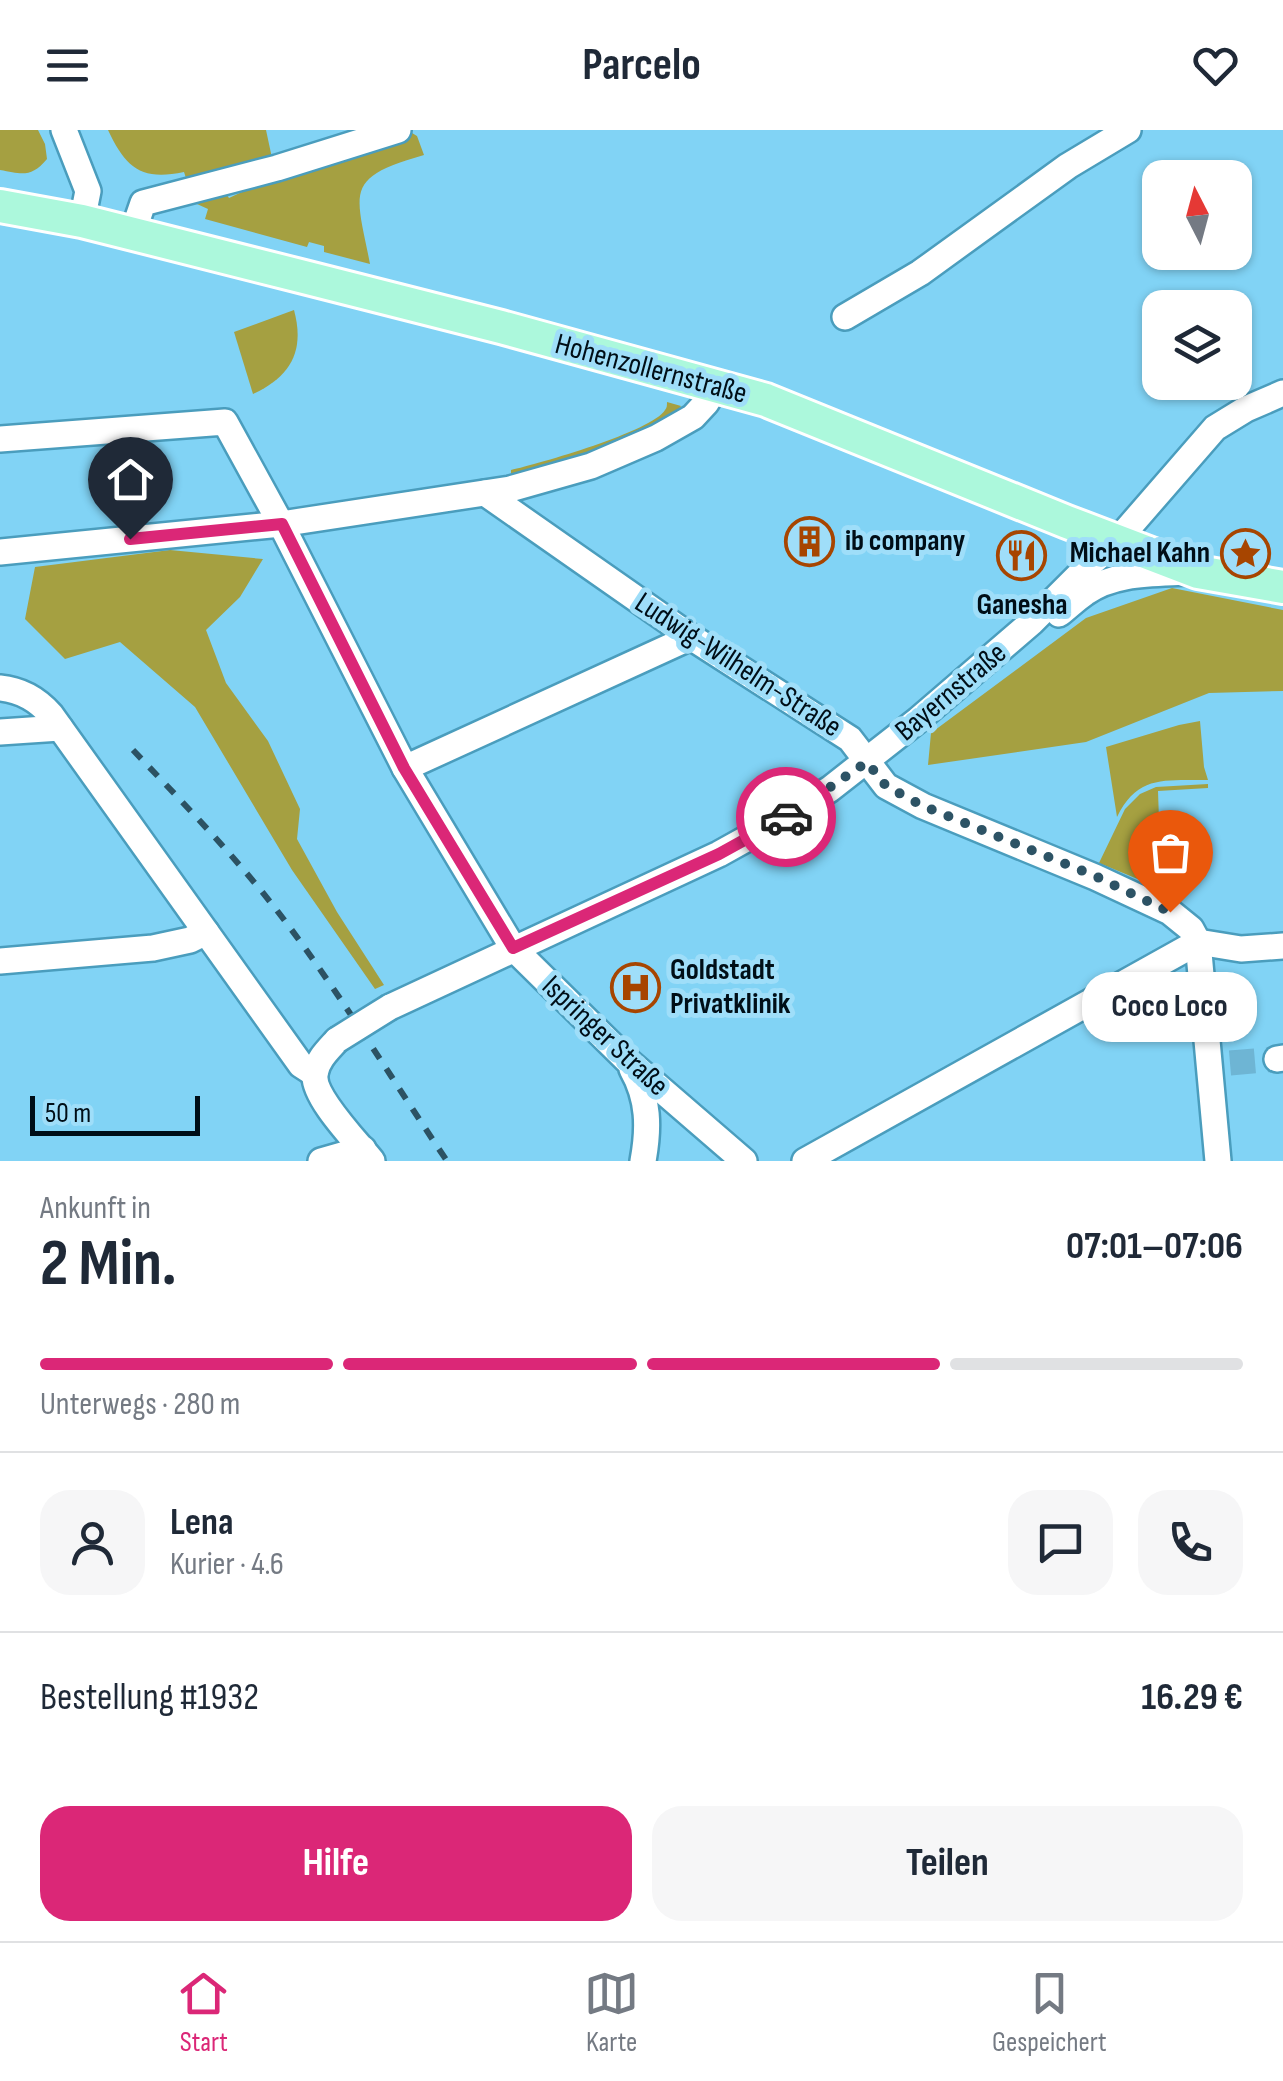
<!DOCTYPE html>
<html lang="de">
<head>
<meta charset="utf-8">
<style>
	body { margin:0; font-family:"Sofia Sans Condensed",sans-serif; background:#f6f6f7; color:#1f2937; height:100vh; display:flex; flex-direction:column; font-size:38px; white-space:nowrap }
	* { box-sizing:border-box; margin:0 }
	p { font-size:32px; color:#747a83 }
	.icon { flex:none; width:55px; height:55px; fill:none; stroke:currentColor; stroke-width:2; stroke-linecap:round; stroke-linejoin:round }
	.map { position:relative; height:1031px; overflow:hidden }
	.panel { display:flex; flex-direction:column; background:#fff; flex:1 }
	.panel>* { flex:none }
	.needle { width:65px; rotate:354deg }
	.buttons { position:absolute; left:1142px; top:30px; display:grid; gap:20px }
	.buttons a { display:grid; place-items:center; width:110px; height:110px; border-radius:20px; background:#fff; box-shadow:0 2px 8px #0004; font-size:50px }
	.scale { position:absolute; left:30px; bottom:25px; width:170px; box-sizing:border-box; padding-left:10px; border:5px solid #000e17; border-top:0; font-size:28px; line-height:35px; white-space:nowrap; color:#000e17; -webkit-text-stroke:8px #9fdef9; paint-order:stroke }
	.pin { position:absolute; display:grid; place-items:center; width:85px; height:85px; color:#fff; margin:-102px -42px; border-radius:50% 50% 50% 0; rotate:-45deg; box-shadow:0 0 10px #0007 }
	.pin .icon { rotate:45deg }
	.courier { position:absolute; display:grid; place-items:center; width:100px; height:100px; margin:-50px; border:8px solid #db2777; border-radius:50%; background:#fff; color:#222; box-shadow:0 2px 12px #0007 }
	.bubble { position:absolute; height:70px; border-radius:30px; background:#fff; box-shadow:0 2px 8px #0004; font-size:32px; font-weight:700; line-height:70px; text-align:center }
	.headline em { font-style:normal; font-weight:700 }
	.headline div { display:flex; flex-direction:column-reverse }
	.headline { display:flex; align-items:center; justify-content:space-between; height:170px; padding:0 40px }
	h1 { font-size:65px; font-weight:700; line-height:75px }
	.bar { display:grid; grid-template-columns:repeat(4,1fr); gap:15px 10px; align-content:center; height:120px; padding:0 40px }
	.bar i { height:12px; border-radius:8px; background:#e0e1e3 }
	.bar .active { background:#db2777 }
	.bar p { grid-column:span 4 }
	.line { display:flex; align-items:center; gap:25px; padding:0 40px; border-top:2px solid #e0e1e3 }
	.line div { flex:1 }
	.round { display:grid; place-items:center; flex:none; width:105px; height:105px; border-radius:30px; background:#f6f6f7 }
	.action { display:flex; gap:20px; margin-top:auto; padding:20px 40px }
	.action a { flex:1; height:115px; border-radius:30px; background:#db2777; color:#fff; font-size:40px; font-weight:700; line-height:115px; text-align:center }
	.action a+a { background:#f6f6f7; color:#1f2937 }
	header { display:flex; justify-content:space-between; align-items:center; height:130px; padding:0 40px; background:#fff; font-size:45px; font-weight:700 }
	.dock { display:flex; justify-content:space-around; align-items:center; height:140px; border-top:2px solid #e0e1e3; background:#fff; font-size:28px; color:#747a83 }
	.dock a { display:grid; justify-items:center; gap:5px }
	.dock .active { color:#db2777 }
	.map>svg:first-child { display:block }
</style>
</head>
<body>
<header><svg class="icon" aria-label="menu" viewBox="0 0 24 24"><path d="M4 6h16M4 12h16M4 18h16"/></svg>Parcelo<svg class="icon" aria-label="heart" viewBox="0 0 24 24"><path d="M12 20l-8-8c-3-5 5-10 8-4 3-6 11-1 8 4z"/></svg></header>
<div class="map">
<svg width="1283" height="1031" viewBox="0 0 1283 1031">
	<rect width="100%" height="100%" fill="#81d3f5"/>
	<!-- green -->
	<g fill="#a5a041">
		<path d="M0 0H38L45 14 47 29C31 48 22 44 0 40Z"/>
		<path d="M108 0H266L272 28 188 54 184 42C141 51 126 38 108 0Z"/>
		<path d="M405 3H412L417 6 424 25C343 48 356 61 370 134L324 122V116L309 112 307 117 205 89 208 79 197 74 225 62 229 68 244 61 242 56Z"/>
		<path d="M294 180C305 221 291 246 253 264L234 202Z"/>
		<path d="M667 272 681 276C661 306 549 337 511 347V340C538 334 653 301 665 280 667 278 667 275 667 272Z"/>
		<path d="M170 420 263 429 240 467 206 500 226 553 268 611 300 679 297 709 337 782 384 855 375 859 292 740 195 577 120 512 65 529 25 489 35 437Z"/>
		<path d="M1172 458 1283 480V561L1209 563 1086 612 928 635 931 603 1086 488Z"/>
		<path d="M1200 591 1204 637 1208 650C1166 651 1138 644 1117 687L1106 617 1179 595Z"/>
		<path d="M1208 654V658L1158 661 1161 748 1140 750 1099 733 1125 679 1140 664 1156 657Z"/>
	</g>
	<g fill="none" stroke-linecap="round" stroke-linejoin="round">
		<!-- minor-tunnel -->
		<path stroke="#6eb5d4" stroke-width="25" stroke-dasharray="25 12" stroke-linecap="butt" d="M1230 933 1277 929"/>
		<defs>
			<g id="minor">
				<path d="M64 0 88 61 82 91"/>
				<path d="M132 105 143 73 277 38 398 0"/>
				<path d="M845 187 920 143 1068 36 1128 0"/>
				<path d="M0 309 225 292 281 394 405 638 513 818 627 930 744 1031"/>
				<path d="M485 363 691 507 850 609 886 656 923 676 1095 747 1170 782 1191 799 1198 812 1218 1031"/>
				<path d="M0 422 281 394 510 359 591 336 656 308 693 287 706 273 715 258"/>
				<path d="M1059 484C1068 477 1076 469 1085 463 1114 442 1154 444 1188 442"/>
				<path d="M0 558C21 560 37 569 51 585L301 935 315 944"/>
				<path d="M0 602 60 598"/>
				<path d="M405 638 691 507"/>
				<path d="M0 831 153 818 190 810 206 802"/>
				<path d="M390 877 719 724 791 684 830 659 918 590 1032 492 1090 434 1116 412 1215 298 1246 279 1283 263"/>
				<path d="M337 910C328 920 317 930 315 944 312 967 358 1013 372 1031"/>
				<path d="M1277 929 1283 928"/>
				<path d="M632 939C649 969 649 998 643 1031"/>
				<path d="M321 1031 363 1019"/>
				<path d="M805 1031 1198 812 1241 819 1283 816"/>
			</g>
			<path id="major" d="M0 76 82 91 304 147 501 197 766 270 1067 392 1198 442 1283 457"/>
		</defs>
		<!-- minor casing -->
		<use href="#minor" stroke="#4a9dbd" stroke-width="30"/>
		<!-- major casing -->
		<use href="#major" stroke="#fff" stroke-width="38"/>
		<!-- minor -->
		<use href="#minor" stroke="#fff" stroke-width="25"/>
		<!-- major -->
		<use href="#major" stroke="#acf8dc" stroke-width="32"/>
		<!-- rail -->
		<path stroke="#2c5263" stroke-width="6" stroke-dasharray="12 12" stroke-linecap="butt" d="M133 620C185 675 239 730 285 791 343 868 393 951 447 1031"/>
		<defs>
			<path id="minor-bridge" d="M337 910 390 877"/>
		</defs>
		<!-- minor-bridge casing -->
		<use href="#minor-bridge" stroke="#4a9dbd" stroke-width="30" stroke-linecap="butt"/>
		<!-- minor-bridge -->
		<use href="#minor-bridge" stroke="#fff" stroke-width="25"/>
	</g>
	<g fill="none" stroke-linecap="round" stroke-linejoin="round">
		<!-- done -->
		<path stroke="#2d5365" stroke-width="10" stroke-dasharray="0 18" d="M786 687 867 632 886 656 923 676 1095 746 1170 782"/>
		<!-- route -->
		<path stroke="#db2777" stroke-width="12" d="M130 409 282 394 404 638 513 818 719 724 786 687"/>
	</g>
	<!-- icons -->
	<defs>
		<symbol id="building-ring" viewBox="-11 -11 22 22"><circle r="9.5" fill="#9fdef9" stroke="#a74500" stroke-width="1.5"/><path d="M-4-6H4V6H1V3H-1V6H-4ZM-2.5-4.3h1.7v1.8h-1.7ZM.8-4.3h1.7v1.8H.8ZM-2.5-1h1.7V.8h-1.7ZM.8-1h1.7V.8H.8Z" fill="#a74500"/></symbol>
		<symbol id="sight-ring" viewBox="-11 -11 22 22"><circle r="9.5" fill="#9fdef9" stroke="#a74500" stroke-width="1.5"/><path d="M0-6L1.8-2.2L6-1.7L2.9 1.2L3.7 5.4L0 3.3L-3.7 5.4L-2.9 1.2L-6-1.7L-1.8-2.2Z" fill="#a74500"/></symbol>
		<symbol id="restaurant-ring" viewBox="-11 -11 22 22"><circle r="9.5" fill="#9fdef9" stroke="#a74500" stroke-width="1.5"/><path d="M-5-6h1v4h1v-4h1v4h1v-4h1v5L-1.5 .5V6h-2V.5L-5-1ZM5-6V6H3V1.5H1.5Q1.5-4 5-6Z" fill="#a74500"/></symbol>
		<symbol id="hospital-ring" viewBox="-11 -11 22 22"><circle r="9.5" fill="#9fdef9" stroke="#a74500" stroke-width="1.5"/><path d="M-5-5h3v3.5h4V-5h3V5h-3V1.5h-4V5h-3Z" fill="#a74500"/></symbol>
	</defs>
	<g fill-rule="evenodd">
		<use href="#building-ring" x="782" y="384" width="55" height="55"/>
		<use href="#sight-ring" x="1218" y="396" width="55" height="55"/>
		<use href="#restaurant-ring" x="994" y="398" width="55" height="55"/>
		<use href="#hospital-ring" x="608" y="830" width="55" height="55"/>
	</g>
	<g text-anchor="middle" dominant-baseline="central" stroke-width="10" stroke-linejoin="round" paint-order="stroke">
		<!-- street labels -->
		<g font-size="30" fill="#000e17" stroke="#9fdef9">
			<text transform="translate(651 239) rotate(15)">Hohenzollernstraße</text>
			<text transform="translate(738 535) rotate(33)">Ludwig-Wilhelm-Straße</text>
			<text transform="translate(951 562) rotate(-40)">Bayernstraße</text>
			<text transform="translate(605 906) rotate(43)">Ispringer Straße</text>
		</g>
		<!-- poi labels -->
		<g font-size="30" font-weight="bold" fill="#000e17" stroke="#9fdef9" text-anchor="start">
			<text x="845" y="411">ib company</text>
			<text x="1210" y="423" text-anchor="end">Michael Kahn</text>
			<text x="1022" y="475" text-anchor="middle">Ganesha</text>
			<text x="670" y="840">Goldstadt<tspan x="670" dy="34">Privatklinik</tspan></text>
		</g>
	</g>
</svg>
<div class="buttons">
<a><svg class="needle" viewBox="-14 -14 28 28"><path d="M0-13l5 13h-10z" fill="#e53935"/><path d="M0 13l5-13h-10z" fill="#747a83"/></svg></a>
<a><svg class="icon" aria-label="layers" viewBox="0 0 24 24"><path d="M12 4l9 5-9 5-9-5zM3 14l9 5 9-5"/></svg></a>
</div>
<div class="scale">50 m</div>
<div class="pin" style="left:1170px;top:782px;background:#ea580c"><svg class="icon" aria-label="bag" viewBox="0 0 24 24"><path d="M5 8h14l-1 12H6zM9 8a3 3 0 0 1 6 0"/></svg></div>
<div class="pin" style="left:130px;top:409px;background:#1f2937"><svg class="icon" aria-label="home" viewBox="0 0 24 24"><path d="M3 11l9-7 9 7M6 9v11h12V9"/></svg></div>
<div class="courier" style="left:786px;top:687px"><svg class="icon" aria-label="car" viewBox="0 0 24 24"><path d="M5 17H2v-5l4-1 3-4h7l3 4 3 1v5h-3M9 17h6M6 11h13"/><circle cx="7" cy="17" r="2"/><circle cx="17" cy="17" r="2"/></svg></div>
<div class="bubble" style="left:1082px;top:842px;width:175px">Coco Loco</div>
</div>
<section class="panel">
<div class="headline"><div><h1>2 Min.</h1><p>Ankunft in</p></div><em>07:01–07:06</em></div>
<div class="bar"><i class="active"></i><i class="active"></i><i class="active"></i><i></i><p>Unterwegs · 280 m</p></div>
<div class="line" style="height:180px"><a class="round"><svg class="icon" aria-label="person" viewBox="0 0 24 24"><circle cx="12" cy="8" r="4"/><path d="M4 21q1-7 8-7t8 7"/></svg></a><div><b>Lena</b><p>Kurier · 4.6</p></div><a class="round"><svg class="icon" aria-label="chat" viewBox="0 0 24 24"><path d="M4 5h16v11H9l-5 4z"/></svg></a><a class="round"><svg class="icon" aria-label="phone" viewBox="0 0 24 24"><path d="M5 4h4l2 5-3 2q2 4 5 5l2-3 5 2v4C11 20 4 13 5 4z"/></svg></a></div>
<div class="line" style="height:130px"><div>Bestellung #1932</div><b>16.29 €</b></div>
<div class="action"><a>Hilfe</a><a>Teilen</a></div>
</section>
<nav class="dock">
<a class="active"><svg class="icon" aria-label="home" viewBox="0 0 24 24"><path d="M3 11l9-7 9 7M6 9v11h12V9"/></svg>Start</a>
<a><svg class="icon" aria-label="map" viewBox="0 0 24 24"><path d="M3 6l6-2 6 2 6-2v14l-6 2-6-2-6 2zM9 4v14M15 6v14"/></svg>Karte</a>
<a><svg class="icon" aria-label="saved" viewBox="0 0 24 24"><path d="M7 4h10v16l-5-4-5 4z"/></svg>Gespeichert</a>
</nav>
</body>
</html>
